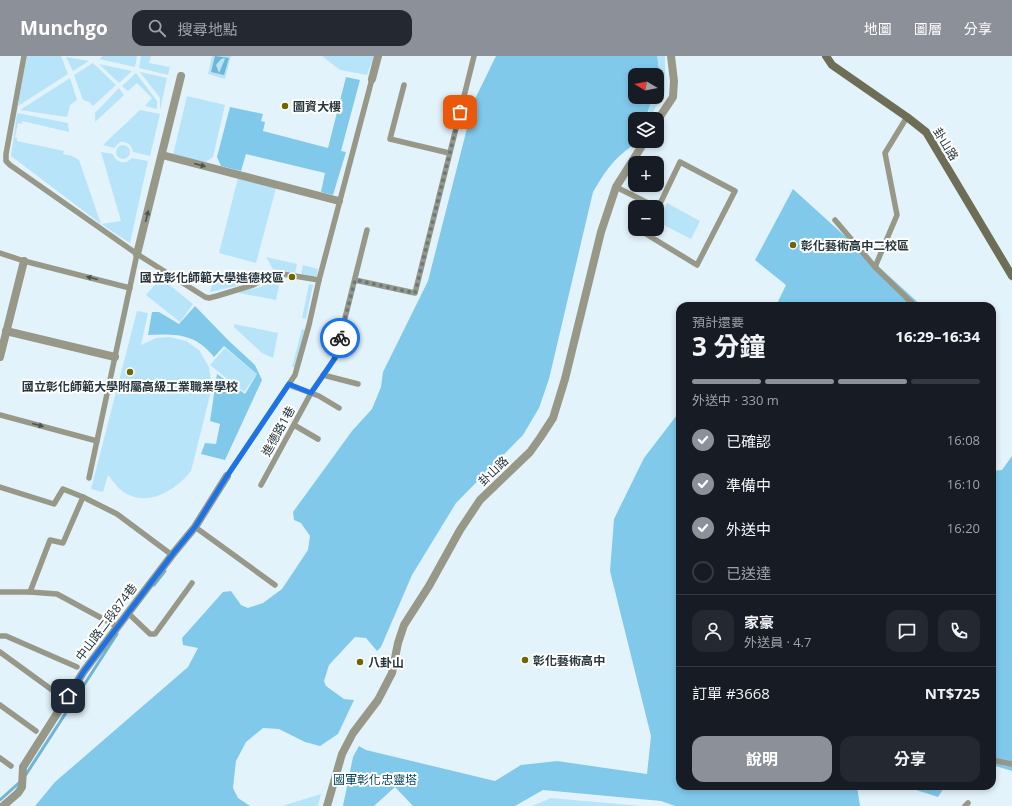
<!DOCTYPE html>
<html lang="zh-TW">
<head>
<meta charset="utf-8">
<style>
	body { margin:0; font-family:"Open Sans","Noto Sans TC",sans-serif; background:#242831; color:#f1f3f6; height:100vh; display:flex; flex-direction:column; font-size:15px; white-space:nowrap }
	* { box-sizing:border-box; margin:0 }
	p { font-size:13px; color:#9ea1a6 }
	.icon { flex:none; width:22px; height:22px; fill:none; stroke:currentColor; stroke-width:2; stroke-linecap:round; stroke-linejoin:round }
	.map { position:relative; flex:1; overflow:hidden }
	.details { position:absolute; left:676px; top:246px; width:320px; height:488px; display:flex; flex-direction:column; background:#171b24; border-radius:12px; box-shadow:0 2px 6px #0003 }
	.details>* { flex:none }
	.needle { width:26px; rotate:280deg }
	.buttons { position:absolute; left:628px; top:12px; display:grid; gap:8px }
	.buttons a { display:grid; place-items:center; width:36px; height:36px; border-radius:8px; background:#171b24; box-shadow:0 2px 6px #0003; font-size:20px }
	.pin { position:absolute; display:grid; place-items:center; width:34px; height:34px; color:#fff; margin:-17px; border-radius:8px; box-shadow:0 2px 6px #0006 }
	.courier { position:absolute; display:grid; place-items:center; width:40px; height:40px; margin:-20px; border:3px solid #1a73e8; border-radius:50%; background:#fff; color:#222; box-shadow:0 1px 5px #0007 }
	.head em { font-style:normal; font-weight:700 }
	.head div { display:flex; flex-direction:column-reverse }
	.head { display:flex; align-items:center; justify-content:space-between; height:68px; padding:0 16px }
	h1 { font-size:26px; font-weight:700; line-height:30px }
	.bar { display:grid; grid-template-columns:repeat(4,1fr); gap:6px 4px; align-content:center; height:48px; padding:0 16px }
	.bar i { height:5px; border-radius:3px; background:#363941 }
	.bar .active { background:#8c9099 }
	.bar p { grid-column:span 4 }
	.line { display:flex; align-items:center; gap:10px; padding:0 16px; border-top:1px solid #363941 }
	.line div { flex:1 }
	.round { display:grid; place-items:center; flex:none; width:42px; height:42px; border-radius:12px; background:#242831 }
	ol { padding:0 16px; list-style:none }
	li { display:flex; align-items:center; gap:12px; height:44px }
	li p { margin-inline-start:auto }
	li .icon { padding:4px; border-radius:50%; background:#8c9099; color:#fff; stroke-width:4 }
	li:last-child { color:#9ea1a6 }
	li i { width:22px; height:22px; border:2px solid #363941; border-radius:50% }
	.action { display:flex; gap:8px; margin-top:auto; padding:8px 16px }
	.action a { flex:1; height:46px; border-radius:12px; background:#8c9099; color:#fff; font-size:16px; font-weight:700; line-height:46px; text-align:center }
	.action a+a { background:#242831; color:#f1f3f6 }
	header { display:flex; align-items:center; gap:24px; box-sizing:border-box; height:56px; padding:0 20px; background:#8c9099; color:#fff }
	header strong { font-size:19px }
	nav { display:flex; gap:22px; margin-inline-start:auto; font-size:14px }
	.search { width:280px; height:36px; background:#242831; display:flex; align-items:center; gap:10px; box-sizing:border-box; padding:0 14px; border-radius:12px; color:#9ea1a6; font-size:15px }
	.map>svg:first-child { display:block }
</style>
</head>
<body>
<header>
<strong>Munchgo</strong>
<div class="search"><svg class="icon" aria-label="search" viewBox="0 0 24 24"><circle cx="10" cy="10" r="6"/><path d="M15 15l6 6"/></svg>搜尋地點</div>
<nav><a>地圖</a><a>圖層</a><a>分享</a></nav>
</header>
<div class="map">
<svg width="1012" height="750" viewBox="0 0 1012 750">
	<rect width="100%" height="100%" fill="#e3f3fb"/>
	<!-- green -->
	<g fill="#b8e4f9">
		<path d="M26 0H61L68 18 18 50Z"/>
		<path d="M103 0H137L135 11 99 3Z"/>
		<path d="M141 0H151L149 7 170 11 168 19 139 12Z"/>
		<path d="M212 0H231L225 23 208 18Z"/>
		<path d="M322 0H374L367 19 340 14Z"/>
		<path d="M636 0H665V36L650 61 646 41H657V19Z"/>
		<path d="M66 1 89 5 73 15Z"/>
		<path d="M93 7 116 29 93 50 89 46 83 44 74 19Z"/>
		<path d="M99 8 132 15 119 27Z"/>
		<path d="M140 16 167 22 160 54V42Z"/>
		<path d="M136 17 157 45V53L145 50 152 42 137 27 128 35 122 30Z"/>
		<path d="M70 22 77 44 70 49 67 61 20 54Z"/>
		<path d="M119 32 124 39 95 66V57Z"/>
		<path d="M187 40 225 49 213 101 204 107 173 99Z"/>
		<path d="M140 54 160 58 150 100 133 96C132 89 127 85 120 86L114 92 103 89Z"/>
		<path d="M17 57 68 67 69 76 22 65V68L18 67 15 81 17 82V85L64 95 63 98 72 100 79 104 101 168 121 165 101 96 113 98C116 107 125 109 132 102L148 105 130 187 101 168 11 100Z"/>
		<circle cx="123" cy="96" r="7"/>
		<path d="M238 122 276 132 256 207 219 197Z"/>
		<path d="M667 147 700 165 691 183 658 166Z"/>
		<path d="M266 201 297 208 295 217 273 213Z"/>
		<path d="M303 209 318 213 317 220 312 221 301 218Z"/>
		<path d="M215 220 245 228 210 236Z"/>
		<path d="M281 221 276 244 239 237 240 234C251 234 263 231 273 225 276 223 277 222 281 221Z"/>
		<path d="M161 222 193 248 180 266 146 239Z"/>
		<path d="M309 228 313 229 306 263 302 262Z"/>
		<path d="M137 255 148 257 141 289 156 282 170 281 186 285 199 294 209 311 212 331 191 415C176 434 149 451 125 437 118 433 113 425 108 419L103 436 91 433Z"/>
		<path d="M234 268 278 277 273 302 262 297 234 271Z"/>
		<path d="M302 273 305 274 295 311H292Z"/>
		<path d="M225 292 257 318 244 336 210 309Z"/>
		<path d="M321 738 318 750H282Z"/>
		<path d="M551 742 641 750H532Z"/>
	</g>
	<!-- forest -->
	<g fill="#81c9eb">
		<path d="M496 0H657L659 15 657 29V19H635V41H653L645 63H635L636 87C614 102 606 114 593 136L549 323 539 352 523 379 456 447 412 519 381 591 377 595 366 582 355 581 329 609 324 625 326 630 344 643 354 644 338 678 320 690 305 686 279 673 263 672 246 686 236 705 233 732 238 742 250 750H35L55 726 188 611 198 592 183 589 182 582 223 536 231 535 241 549 248 552 263 547 282 533 308 494 310 480 301 467 294 464 293 456 352 375 372 353 381 331 383 316 428 225 474 45Z"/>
		<path d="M346 21 360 24 341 95 346 96 333 139 321 136 325 117 246 98 241 115 221 110 217 101 230 51 263 58 261 65 265 66 263 75 328 92Z"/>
		<path d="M793 133 922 250H776L786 229 755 204Z"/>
		<path d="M195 250 229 285 255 309 262 324 225 404 201 398 205 387 216 388 220 368 210 365 217 318 245 338 257 318 224 290 214 301C195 277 175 278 148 279L152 256H159L179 268Z"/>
		<path d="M680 355V730H857L860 750H675L661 745 543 734 515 750H413L395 731 374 750H343L353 701 359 690 366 694 495 725 521 709 557 705 647 718 651 680 610 515 614 463 644 402Z"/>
		<path d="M1012 400V715L992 709V415L1002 414Z"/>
		<path d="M904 730H945L938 741Z"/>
	</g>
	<!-- water -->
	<path fill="#6eb5d6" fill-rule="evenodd" d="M215 0 229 2 224 19 211 16ZM224 2 225 3 219 17 216 9 221 3Z"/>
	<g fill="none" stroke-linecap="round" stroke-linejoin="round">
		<!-- stream -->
		<g stroke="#6eb5d6" stroke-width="3">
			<path d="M154 529 165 515"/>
			<path d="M25 720 117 578"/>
			<path d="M0 744 20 726"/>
		</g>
		<!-- lane -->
		<g stroke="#989888" stroke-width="5.5">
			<path d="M24 0 6 98V105L10 109 137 198 205 241 209 242 217 240 253 229 276 217 319 224 309 269 295 319 227 420"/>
			<path d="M404 29 390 83 449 97"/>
			<path d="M616 131 658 152"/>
			<path d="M835 164 875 211 915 250"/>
			<path d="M648 173 646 178 697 209 735 135 680 106 657 154"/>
			<path d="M0 197 24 205 130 232"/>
			<path d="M875 211 897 159 885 97 907 61"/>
			<path d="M319 224 372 23"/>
			<path d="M355 224 415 237 474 0"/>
			<path d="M323 319 358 328"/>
			<path d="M289 329 319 340 339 352"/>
			<path d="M0 359 97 385"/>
			<path d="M294 369 318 383"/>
			<path d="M89 422 137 198"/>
			<path d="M261 429 311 337 335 302 367 174"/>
			<path d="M0 431 54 448 63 433 83 441 117 458 172 499"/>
			<path d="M195 471 275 529"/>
			<path d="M0 536H30L57 538 118 571"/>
			<path d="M30 536 50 484 63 487 83 441"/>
			<path d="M128 557 150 578H155L192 527"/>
			<path d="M0 580H6L77 611"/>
			<path d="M0 596 59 639"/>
			<path d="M0 649 36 675"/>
			<path d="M0 702 11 710"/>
			<path d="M992 704 1012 708"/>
			<path d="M965 750 968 747"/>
		</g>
		<!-- street -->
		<g stroke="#989888" stroke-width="8">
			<path d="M372 23 378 0"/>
			<path d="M657 65 673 41 674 25 671 0"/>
			<path d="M162 99 339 145"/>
			<path d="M137 198 181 20"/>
			<path d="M6 275 115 301"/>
			<path d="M0 301 24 205"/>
			<path d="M3 750 18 737 22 731 23 711 84 615 172 499 195 471 227 420"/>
			<path d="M327 750 342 698 353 677 378 644 392 617 398 587 404 569 429 530 460 474 480 444 530 396 540 382 553 362 565 323 601 176 616 131 645 85"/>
		</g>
		<!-- secondary -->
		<path stroke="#6e6e57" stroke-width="8" d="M826 0 832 9 907 61 926 76 1012 220"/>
	</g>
	<!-- one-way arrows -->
	<defs><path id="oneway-solid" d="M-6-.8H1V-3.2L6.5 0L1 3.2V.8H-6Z"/></defs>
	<g fill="#495454">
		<use href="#oneway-solid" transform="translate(200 109) rotate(15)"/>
		<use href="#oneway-solid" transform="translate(147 160) rotate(-76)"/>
		<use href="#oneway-solid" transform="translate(92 222) rotate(-166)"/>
		<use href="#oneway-solid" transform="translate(38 369) rotate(15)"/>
	</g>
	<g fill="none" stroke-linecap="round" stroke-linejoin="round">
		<!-- done -->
		<path stroke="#697980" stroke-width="4" stroke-dasharray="0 7.2" d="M340 282 355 224 415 237 460 56"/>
		<!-- route -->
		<path stroke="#1a73e8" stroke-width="5" d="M68 640 84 615 172 499 195 471 227 420 289 328 311 337 335 302 340 282"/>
	</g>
	<!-- markers -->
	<g fill="#6d6700" stroke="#fff" stroke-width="1.5">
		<circle cx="285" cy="50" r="4"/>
		<circle cx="793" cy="189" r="4"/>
		<circle cx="292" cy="221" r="4"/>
		<circle cx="130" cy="316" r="4"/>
		<circle cx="525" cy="604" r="4"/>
		<circle cx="360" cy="606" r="4"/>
	</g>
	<g text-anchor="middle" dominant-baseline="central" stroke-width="4" stroke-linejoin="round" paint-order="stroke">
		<!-- poi labels -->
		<g font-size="12" font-weight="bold" fill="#27373e" stroke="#fff" text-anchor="start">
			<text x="293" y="50">圖資大樓</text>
			<text x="801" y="189">彰化藝術高中二校區</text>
			<text x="284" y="221" text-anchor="end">國立彰化師範大學進德校區</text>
			<text x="130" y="330" text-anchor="middle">國立彰化師範大學附屬高級工業職業學校</text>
			<text x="533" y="604">彰化藝術高中</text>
			<text x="368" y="606">八卦山</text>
		</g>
		<!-- street labels -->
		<g font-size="12" fill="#27373e" stroke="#fff">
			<text transform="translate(946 88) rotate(58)">卦山路</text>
			<text transform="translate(278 375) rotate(-61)">進德路1巷</text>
			<text transform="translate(493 415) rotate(-44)">卦山路</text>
			<text transform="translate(106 566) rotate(-53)">中山路二段874巷</text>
		</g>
		<!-- park labels -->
		<g font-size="12" fill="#03445a" stroke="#fff">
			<text x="375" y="723">國軍彰化忠靈塔</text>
		</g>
	</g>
</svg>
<div class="buttons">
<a><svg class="needle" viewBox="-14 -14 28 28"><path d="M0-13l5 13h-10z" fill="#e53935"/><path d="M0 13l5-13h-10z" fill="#9ea1a6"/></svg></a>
<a><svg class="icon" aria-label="layers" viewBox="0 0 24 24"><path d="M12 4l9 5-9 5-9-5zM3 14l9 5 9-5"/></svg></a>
<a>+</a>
<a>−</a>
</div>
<div class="pin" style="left:460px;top:56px;background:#ea580c"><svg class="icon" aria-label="bag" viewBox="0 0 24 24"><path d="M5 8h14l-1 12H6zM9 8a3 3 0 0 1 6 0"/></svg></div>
<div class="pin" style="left:68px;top:640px;background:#1f2937"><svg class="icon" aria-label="home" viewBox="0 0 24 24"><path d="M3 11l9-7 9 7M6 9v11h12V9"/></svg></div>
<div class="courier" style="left:340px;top:282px"><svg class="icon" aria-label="bike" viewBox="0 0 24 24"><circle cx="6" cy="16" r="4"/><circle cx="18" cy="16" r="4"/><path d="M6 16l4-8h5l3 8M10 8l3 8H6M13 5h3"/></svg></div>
<section class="details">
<div class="head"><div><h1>3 分鐘</h1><p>預計還要</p></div><em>16:29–16:34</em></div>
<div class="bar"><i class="active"></i><i class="active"></i><i class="active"></i><i></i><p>外送中 · 330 m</p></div>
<ol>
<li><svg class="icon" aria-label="check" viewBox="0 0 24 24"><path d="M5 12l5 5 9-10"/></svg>已確認<p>16:08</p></li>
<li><svg class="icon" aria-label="check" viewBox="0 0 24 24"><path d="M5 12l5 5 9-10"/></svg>準備中<p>16:10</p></li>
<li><svg class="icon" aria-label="check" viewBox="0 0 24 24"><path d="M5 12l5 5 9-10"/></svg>外送中<p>16:20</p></li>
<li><i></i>已送達</li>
</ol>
<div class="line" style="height:72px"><a class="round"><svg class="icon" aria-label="person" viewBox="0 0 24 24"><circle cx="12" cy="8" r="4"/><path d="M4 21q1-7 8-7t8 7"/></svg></a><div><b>家豪</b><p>外送員 · 4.7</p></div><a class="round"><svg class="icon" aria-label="chat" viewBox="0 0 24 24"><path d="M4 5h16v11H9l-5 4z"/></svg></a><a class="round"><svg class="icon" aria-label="phone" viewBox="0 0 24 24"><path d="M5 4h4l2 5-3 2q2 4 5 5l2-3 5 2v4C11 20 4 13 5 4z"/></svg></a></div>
<div class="line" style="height:52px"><div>訂單 #3668</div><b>NT$725</b></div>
<div class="action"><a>說明</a><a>分享</a></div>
</section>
</div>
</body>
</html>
